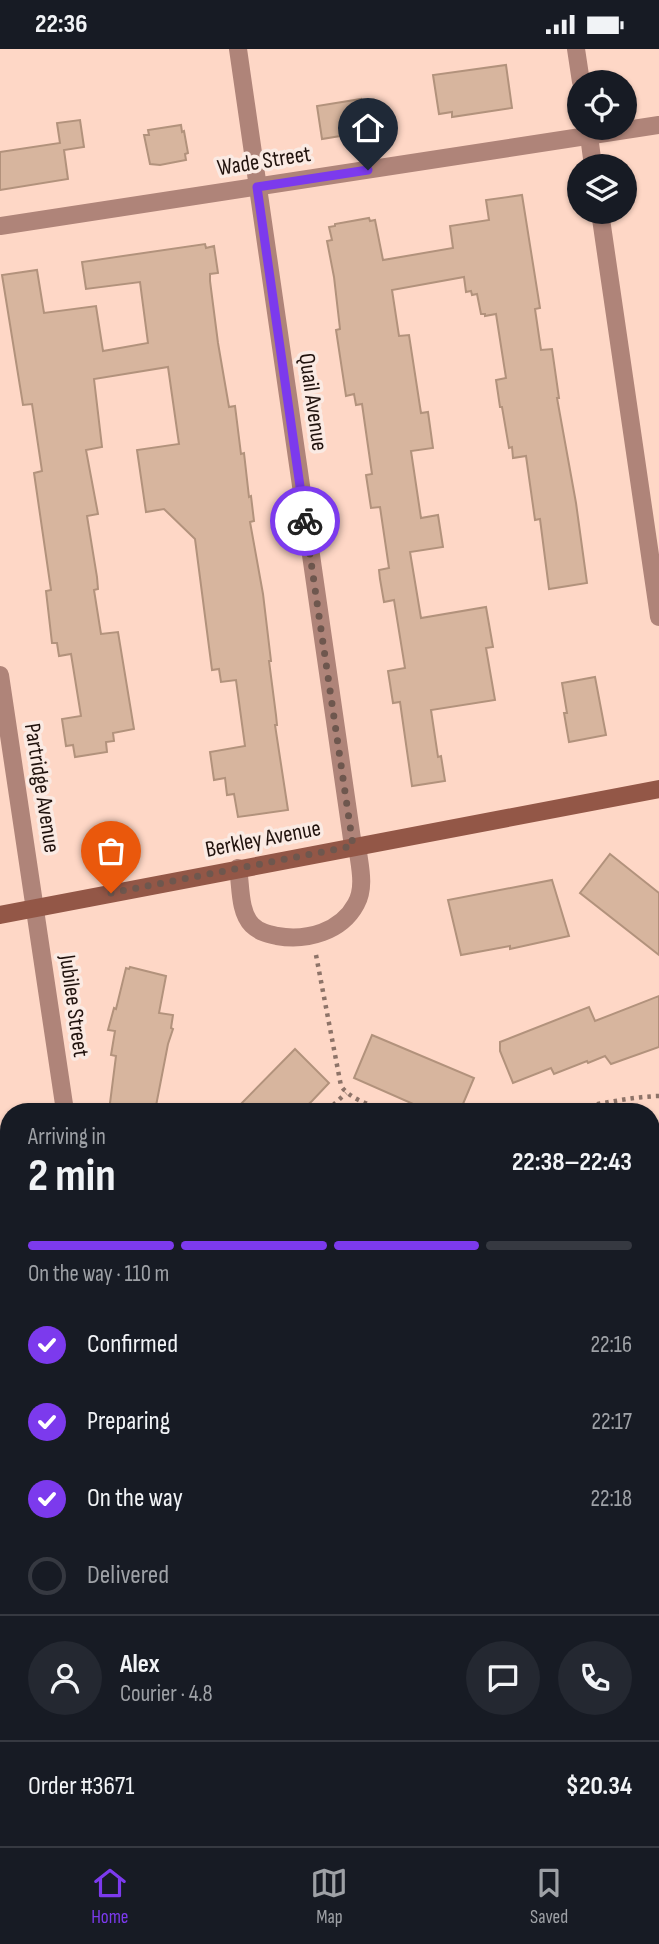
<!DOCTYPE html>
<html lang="en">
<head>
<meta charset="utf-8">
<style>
	body { margin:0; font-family:"Sofia Sans Condensed",sans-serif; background:#242831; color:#f1f3f6; height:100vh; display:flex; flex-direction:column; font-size:26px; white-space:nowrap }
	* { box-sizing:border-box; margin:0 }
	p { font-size:23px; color:#9ea1a6 }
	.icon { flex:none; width:38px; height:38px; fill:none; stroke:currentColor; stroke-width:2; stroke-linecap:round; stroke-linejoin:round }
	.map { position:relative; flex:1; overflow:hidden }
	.panel { position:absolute; left:0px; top:1054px; width:660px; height:744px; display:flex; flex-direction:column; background:#171b24; border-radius:28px 28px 0 0; box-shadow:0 2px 5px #0004 }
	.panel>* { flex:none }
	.tools { position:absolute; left:567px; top:21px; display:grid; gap:14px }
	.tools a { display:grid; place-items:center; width:70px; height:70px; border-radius:50%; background:#171b24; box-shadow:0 2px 5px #0004; font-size:35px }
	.pin { position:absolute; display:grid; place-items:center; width:60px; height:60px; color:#fff; margin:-72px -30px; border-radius:50% 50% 50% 0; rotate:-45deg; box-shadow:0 0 7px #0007 }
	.pin .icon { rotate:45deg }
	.courier { position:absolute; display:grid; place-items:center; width:70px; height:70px; margin:-35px; border:5px solid #7c3aed; border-radius:50%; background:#fff; color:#222; box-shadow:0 2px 9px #0007 }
	.headline em { font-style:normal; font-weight:700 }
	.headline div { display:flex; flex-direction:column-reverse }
	.headline { display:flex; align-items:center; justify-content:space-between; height:119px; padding:0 28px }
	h1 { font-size:46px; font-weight:700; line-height:52px }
	.bar { display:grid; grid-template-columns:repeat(4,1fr); gap:10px 7px; align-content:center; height:84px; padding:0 28px }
	.bar i { height:9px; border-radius:5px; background:#363941 }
	.bar .active { background:#7c3aed }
	.bar p { grid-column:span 4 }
	.line { display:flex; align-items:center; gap:18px; padding:0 28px; border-top:2px solid #363941 }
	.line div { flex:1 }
	.round { display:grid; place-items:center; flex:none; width:74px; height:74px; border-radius:37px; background:#242831 }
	ol { padding:0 28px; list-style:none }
	li { display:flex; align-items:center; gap:21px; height:77px }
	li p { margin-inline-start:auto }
	li .icon { padding:7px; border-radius:50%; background:#7c3aed; color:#fff; stroke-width:4 }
	li:last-child { color:#9ea1a6 }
	li i { width:38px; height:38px; border:4px solid #363941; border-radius:50% }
	.status { display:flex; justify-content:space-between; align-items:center; height:49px; padding:0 35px; background:#171b24; direction:ltr }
	.status svg { height:19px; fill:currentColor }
	.dock { display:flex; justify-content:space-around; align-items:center; height:98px; border-top:2px solid #363941; background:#171b24; font-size:19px; color:#9ea1a6 }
	.dock a { display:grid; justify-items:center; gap:4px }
	.dock .active { color:#7c3aed }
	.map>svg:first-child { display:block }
</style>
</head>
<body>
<div class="status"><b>22:36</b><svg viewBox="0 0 49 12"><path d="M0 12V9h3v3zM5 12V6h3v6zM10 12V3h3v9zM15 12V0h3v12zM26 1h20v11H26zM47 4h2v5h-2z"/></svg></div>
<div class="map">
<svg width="659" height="1797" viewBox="0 0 659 1797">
	<rect width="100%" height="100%" fill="#fed7c6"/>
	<!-- building -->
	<g fill="#d7b59e" stroke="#b2927c" stroke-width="2">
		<path d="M506 16 512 59 452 68V63L439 65 433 26Z"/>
		<path d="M361 50 365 83 322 90 317 57Z"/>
		<path d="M80 71 84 98 64 101 68 130 0 141V103L60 94 57 74Z"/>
		<path d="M181 76 182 83 184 82 188 104 185 105 186 111 160 116 150 115 144 86H149L148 81Z"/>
		<path d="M522 146 540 259 535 260 541 301 552 300 559 349H557L576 454 587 534 549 540 540 470 535 471 526 407 513 409 512 398 509 399 502 358H500L496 331 506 329 496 265 485 267V265H481L477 245 472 246 471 242 466 243 464 228 392 241 399 287 409 286 421 364 428 363 433 399 411 402 421 469 438 466 443 498 410 503 421 569 486 558 493 598 486 599 495 651 431 661 438 708 441 707 445 732 412 737 400 653 393 654 388 622 405 619 394 551 384 553 380 530 379 521 389 519 380 458 371 459 366 426 372 425 362 355 356 356 354 345 346 347 336 281 340 280 334 228 327 192 332 191 329 178 335 177V175L369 169 370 172 375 171 383 211 453 199 450 177 489 171 486 151Z"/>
		<path d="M205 195 206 199 214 197 218 224 210 225V232L218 294 229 358 235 357 241 405 244 404 249 448 251 447 254 472 250 473 263 545 271 612H269L276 666 277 676H275L288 761 238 768 234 745 227 746 225 729 214 731 210 703 245 697 236 631 221 633 219 620 212 621 195 490 164 460 146 463 137 401 179 395 168 318 94 330 102 398 86 401 98 465 87 467 97 528 98 540 94 541 101 585 118 583 134 680 113 684 114 692 106 693 107 703 75 708 73 696 66 697 62 670 81 667 71 605 59 607 57 594H52L46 542 51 541 34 424 42 422 32 355 23 356 2 226 37 221 44 264 96 257 103 302 148 294 140 233 86 240 82 213Z"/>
		<path d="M595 628 606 686 569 693 564 664H567L562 634Z"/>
		<path d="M610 805 659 844V906L580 844Z"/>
		<path d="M552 831 569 887 510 900V897L461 906 448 851Z"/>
		<path d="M130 918 166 927 159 964 173 966 171 979 173 980 168 995 155 1062H109L116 1007 111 1006 115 982 108 981 114 959 116 960 126 919 129 920Z"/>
		<path d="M659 947V998L611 1015 605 1007 588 1014 587 1012 554 1025 551 1019 513 1034 500 1002V993L589 958 595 972Z"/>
		<path d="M372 986 474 1029 460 1062H429L354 1029Z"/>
		<path d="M295 1000 329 1034 312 1052 301 1062H234Z"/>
	</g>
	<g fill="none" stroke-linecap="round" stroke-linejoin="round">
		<!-- path -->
		<g stroke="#8d7368" stroke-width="4.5" stroke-dasharray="3.5 5" stroke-linecap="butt">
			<path d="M316 906 341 1037C351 1051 371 1056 387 1062"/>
			<path d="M327 1062 346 1044"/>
			<path d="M555 1062C590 1058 624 1048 659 1047"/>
			<path d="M0 1565 9 1557"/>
			<path d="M651 1644 659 1646"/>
		</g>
		<!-- lane -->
		<path stroke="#af8479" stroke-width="18" d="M238 819C241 837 239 863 252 876 259 883 268 885 277 887 307 892 341 883 356 855 366 837 359 815 357 796"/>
		<!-- street -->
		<g stroke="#af8479" stroke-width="18">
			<path d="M238 0 353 797"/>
			<path d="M576 0 581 33"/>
			<path d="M588 79 593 117"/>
			<path d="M600 163 659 568"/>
			<path d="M0 177 659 76"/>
			<path d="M0 626 65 1062"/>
			<path d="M651 1369 659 1368"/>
			<path d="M0 1465 9 1464"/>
			<path d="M0 1480 9 1491"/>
			<path d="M253 1788 258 1797"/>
			<path d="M126 1797 138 1788"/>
		</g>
		<!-- secondary -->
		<path stroke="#935747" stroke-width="18" d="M0 866 659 740"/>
	</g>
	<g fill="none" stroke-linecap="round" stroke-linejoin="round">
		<!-- done -->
		<path stroke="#6e574e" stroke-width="7" stroke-dasharray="0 12.6" d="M111 844 353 797 305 472"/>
		<!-- route -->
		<path stroke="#7c3aed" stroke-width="9" d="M305 472 257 138 368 121"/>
	</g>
	<g text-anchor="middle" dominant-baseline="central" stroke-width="7" stroke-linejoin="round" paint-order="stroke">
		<!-- street labels -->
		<g font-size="23" fill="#20120d" stroke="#faeae3">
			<text transform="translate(264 112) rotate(-9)">Wade Street</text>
			<text transform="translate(313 353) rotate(82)">Quail Avenue</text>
			<text transform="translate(42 739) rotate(81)">Partridge Avenue</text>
			<text transform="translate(263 790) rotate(-11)">Berkley Avenue</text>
			<text transform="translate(74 957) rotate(82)">Jubilee Street</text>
		</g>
	</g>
</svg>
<div class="tools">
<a><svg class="icon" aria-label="locate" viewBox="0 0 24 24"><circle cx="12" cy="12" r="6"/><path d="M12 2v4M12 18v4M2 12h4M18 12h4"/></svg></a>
<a><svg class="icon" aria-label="layers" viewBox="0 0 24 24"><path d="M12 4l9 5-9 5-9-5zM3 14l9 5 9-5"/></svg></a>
</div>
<div class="pin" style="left:111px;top:844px;background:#ea580c"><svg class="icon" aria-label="bag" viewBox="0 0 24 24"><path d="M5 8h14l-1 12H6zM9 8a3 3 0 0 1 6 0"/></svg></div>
<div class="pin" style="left:368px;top:121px;background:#1f2937"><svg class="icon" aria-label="home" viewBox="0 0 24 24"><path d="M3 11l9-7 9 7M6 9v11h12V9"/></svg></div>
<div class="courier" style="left:305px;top:472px"><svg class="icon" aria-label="bike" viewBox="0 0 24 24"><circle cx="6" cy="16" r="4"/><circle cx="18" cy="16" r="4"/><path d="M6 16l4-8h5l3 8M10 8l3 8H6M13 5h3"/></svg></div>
<section class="panel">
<div class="headline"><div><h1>2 min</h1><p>Arriving in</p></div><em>22:38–22:43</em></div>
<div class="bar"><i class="active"></i><i class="active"></i><i class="active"></i><i></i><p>On the way · 110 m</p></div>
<ol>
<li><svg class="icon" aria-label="check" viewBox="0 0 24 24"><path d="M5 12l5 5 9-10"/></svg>Confirmed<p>22:16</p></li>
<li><svg class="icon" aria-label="check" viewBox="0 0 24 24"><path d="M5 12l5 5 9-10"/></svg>Preparing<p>22:17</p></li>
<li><svg class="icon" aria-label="check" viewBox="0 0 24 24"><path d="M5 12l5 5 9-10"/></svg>On the way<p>22:18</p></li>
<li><i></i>Delivered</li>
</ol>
<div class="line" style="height:126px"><a class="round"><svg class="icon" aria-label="person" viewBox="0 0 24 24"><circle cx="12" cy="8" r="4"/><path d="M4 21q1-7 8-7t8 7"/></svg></a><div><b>Alex</b><p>Courier · 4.8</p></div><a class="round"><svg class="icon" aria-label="chat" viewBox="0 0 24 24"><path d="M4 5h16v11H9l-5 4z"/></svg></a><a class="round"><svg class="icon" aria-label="phone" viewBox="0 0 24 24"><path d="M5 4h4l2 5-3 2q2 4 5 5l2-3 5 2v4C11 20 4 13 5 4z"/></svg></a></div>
<div class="line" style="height:91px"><div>Order #3671</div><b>$20.34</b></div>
</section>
</div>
<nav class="dock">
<a class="active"><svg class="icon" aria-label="home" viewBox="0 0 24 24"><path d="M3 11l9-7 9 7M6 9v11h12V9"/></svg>Home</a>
<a><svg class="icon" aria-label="map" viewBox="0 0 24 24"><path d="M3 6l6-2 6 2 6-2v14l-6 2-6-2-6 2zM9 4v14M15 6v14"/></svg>Map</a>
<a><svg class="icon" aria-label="saved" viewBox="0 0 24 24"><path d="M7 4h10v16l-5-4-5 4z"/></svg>Saved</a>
</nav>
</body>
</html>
